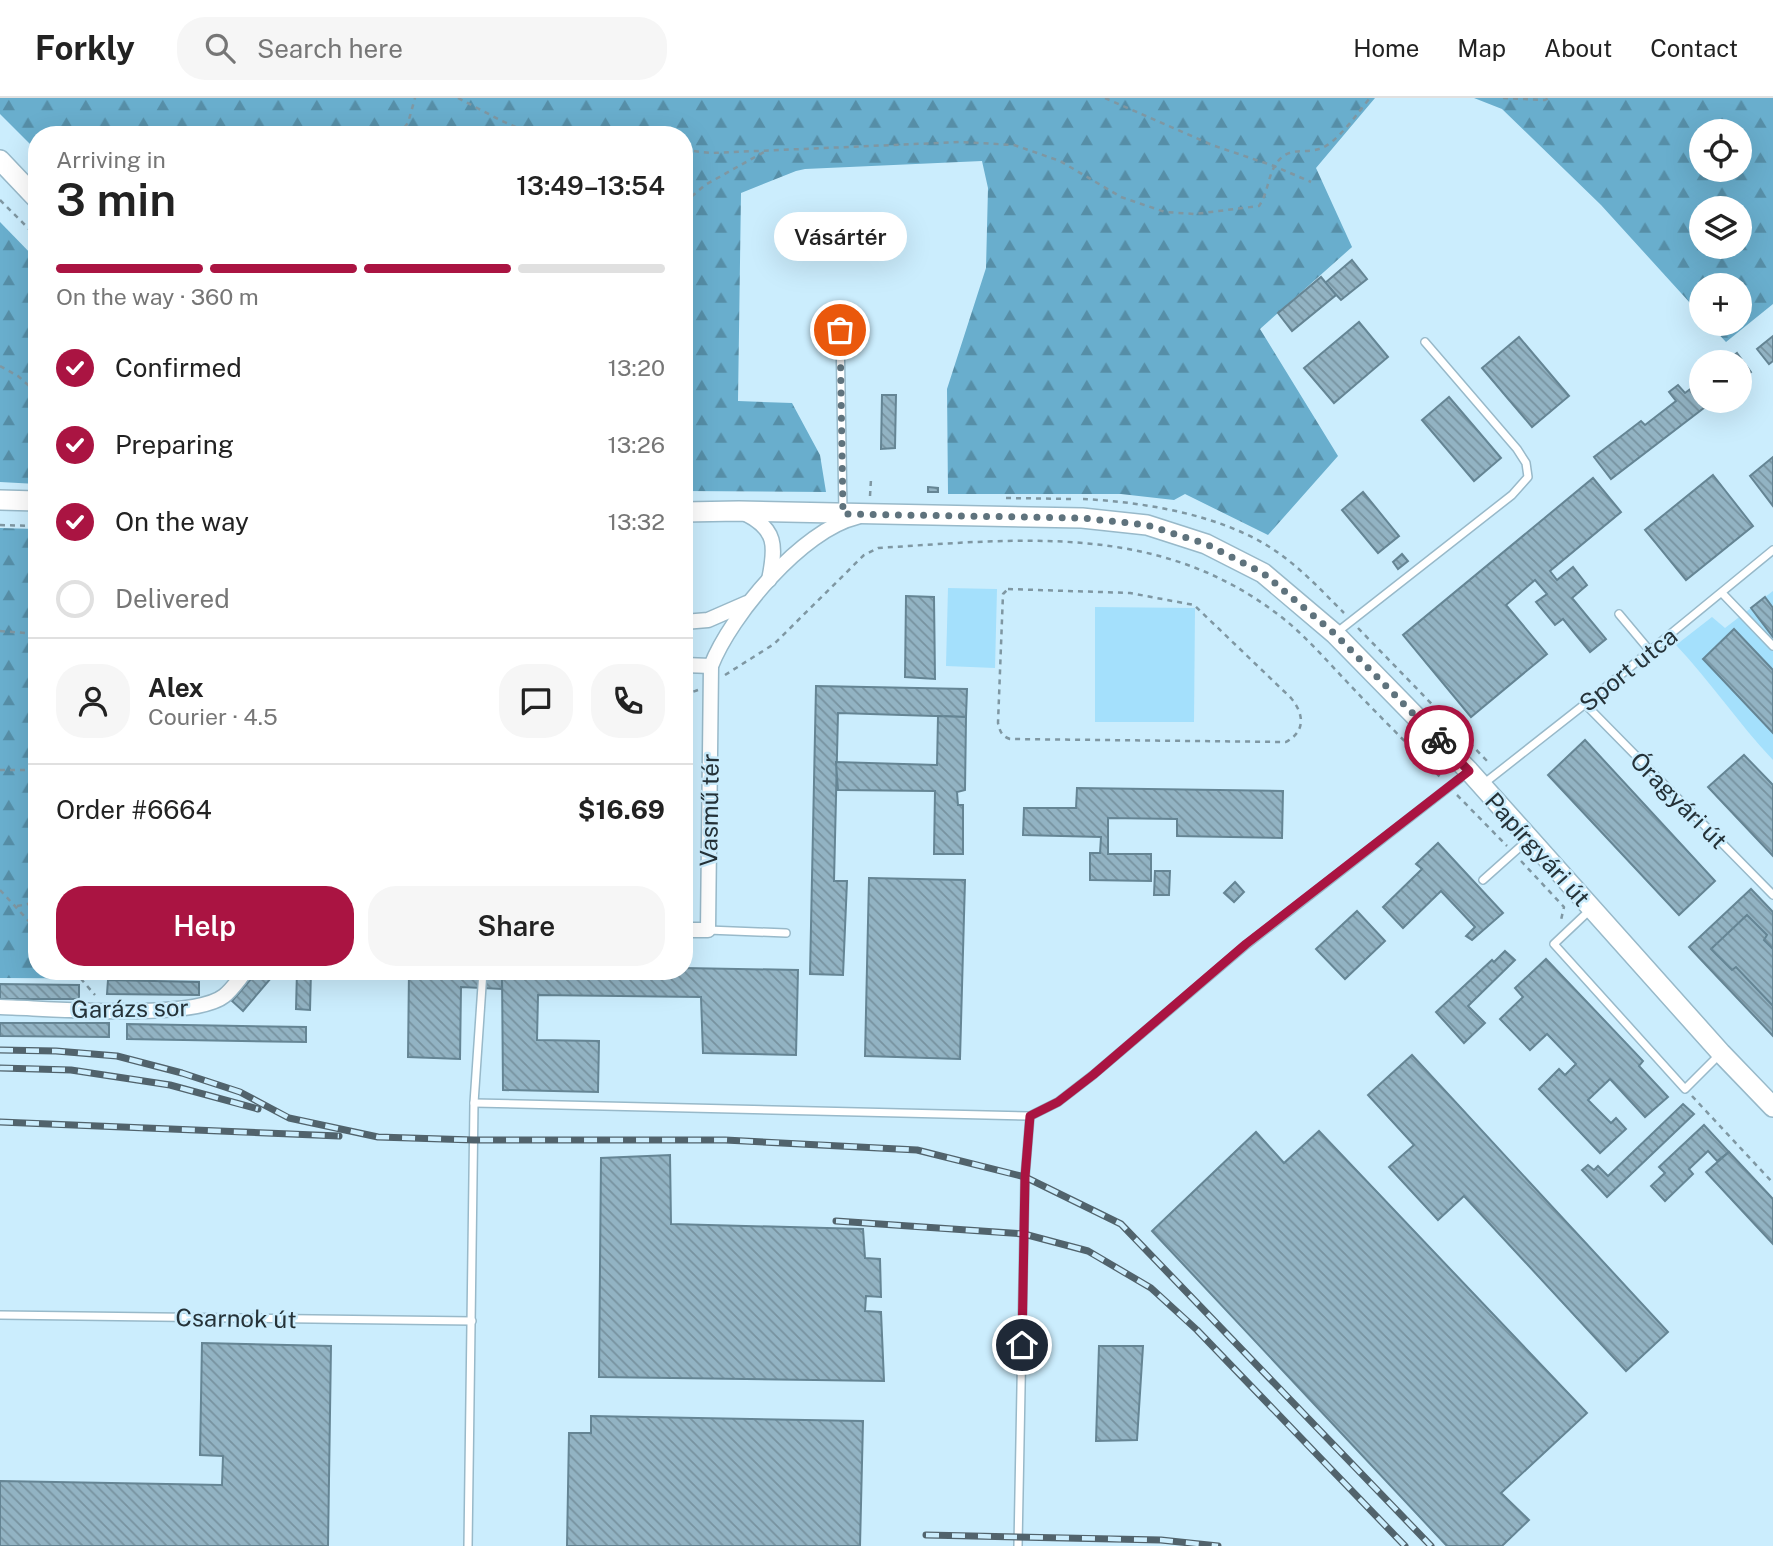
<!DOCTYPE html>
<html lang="en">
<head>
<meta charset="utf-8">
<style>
	body { margin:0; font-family:"Public Sans",sans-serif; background:#f6f6f6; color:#222; height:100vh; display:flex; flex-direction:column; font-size:26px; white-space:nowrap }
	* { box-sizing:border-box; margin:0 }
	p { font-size:23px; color:#767676 }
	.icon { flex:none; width:38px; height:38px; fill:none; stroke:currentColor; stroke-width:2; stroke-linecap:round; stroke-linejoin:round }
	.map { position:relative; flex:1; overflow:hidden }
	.panel { position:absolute; left:28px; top:28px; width:665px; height:854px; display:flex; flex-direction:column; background:#fff; border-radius:28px; box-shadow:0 7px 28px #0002 }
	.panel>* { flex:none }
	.tools { position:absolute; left:1689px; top:21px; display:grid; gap:14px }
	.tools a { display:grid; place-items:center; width:63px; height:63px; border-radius:50%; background:#fff; box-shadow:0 7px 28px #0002; font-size:35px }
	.pin { position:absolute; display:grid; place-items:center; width:60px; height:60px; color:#fff; margin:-30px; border:4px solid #fff; border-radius:50%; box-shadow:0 2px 7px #0007 }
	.courier { position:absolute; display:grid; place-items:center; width:70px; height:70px; margin:-35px; border:5px solid #aa1442; border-radius:50%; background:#fff; color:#222; box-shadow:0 2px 9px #0007 }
	.bubble { position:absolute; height:49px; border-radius:24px; background:#fff; box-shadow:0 7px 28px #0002; font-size:23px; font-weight:600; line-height:49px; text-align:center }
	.headline em { font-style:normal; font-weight:600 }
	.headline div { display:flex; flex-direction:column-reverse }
	.headline { display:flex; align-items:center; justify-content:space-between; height:119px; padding:0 28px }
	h1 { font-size:46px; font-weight:600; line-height:52px }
	.bar { display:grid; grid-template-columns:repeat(4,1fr); gap:10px 7px; align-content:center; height:84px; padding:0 28px }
	.bar i { height:9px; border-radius:5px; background:#e0e0e0 }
	.bar .on { background:#aa1442 }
	.bar p { grid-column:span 4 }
	.line { display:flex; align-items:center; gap:18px; padding:0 28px; border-top:2px solid #e0e0e0 }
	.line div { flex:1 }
	.round { display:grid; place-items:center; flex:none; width:74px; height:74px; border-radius:28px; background:#f6f6f6 }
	ol { padding:0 28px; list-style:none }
	li { display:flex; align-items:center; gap:21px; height:77px }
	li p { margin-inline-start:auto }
	li .icon { padding:7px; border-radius:50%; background:#aa1442; color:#fff; stroke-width:4 }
	li:last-child { color:#767676 }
	li i { width:38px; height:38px; border:4px solid #e0e0e0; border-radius:50% }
	.action { display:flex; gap:14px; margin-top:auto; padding:14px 28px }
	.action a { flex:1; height:80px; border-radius:28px; background:#aa1442; color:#fff; font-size:28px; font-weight:600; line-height:80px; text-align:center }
	.action a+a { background:#f6f6f6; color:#222 }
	header { display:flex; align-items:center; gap:42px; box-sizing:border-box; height:98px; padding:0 35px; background:#fff; border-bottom:2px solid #e0e0e0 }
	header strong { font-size:33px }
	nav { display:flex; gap:38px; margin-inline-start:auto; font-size:24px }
	.search { width:490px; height:63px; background:#f6f6f6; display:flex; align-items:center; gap:18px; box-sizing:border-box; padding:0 24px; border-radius:28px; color:#767676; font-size:26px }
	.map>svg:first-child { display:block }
</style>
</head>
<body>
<header>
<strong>Forkly</strong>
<div class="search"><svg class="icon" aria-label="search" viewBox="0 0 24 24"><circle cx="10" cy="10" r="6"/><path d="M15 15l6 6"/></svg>Search here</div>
<nav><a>Home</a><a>Map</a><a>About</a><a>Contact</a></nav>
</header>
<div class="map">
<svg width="1773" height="1448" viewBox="0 0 1773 1448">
	<defs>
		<pattern id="forest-firs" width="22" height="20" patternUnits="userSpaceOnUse" patternTransform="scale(1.75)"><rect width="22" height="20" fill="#69aecd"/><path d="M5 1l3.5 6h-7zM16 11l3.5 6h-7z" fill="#568ea7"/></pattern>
		<pattern id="building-back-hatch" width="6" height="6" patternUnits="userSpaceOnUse" patternTransform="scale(1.75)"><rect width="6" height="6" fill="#92b3c3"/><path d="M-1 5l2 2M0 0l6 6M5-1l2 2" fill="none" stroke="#77929f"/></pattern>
	</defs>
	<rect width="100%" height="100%" fill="#cbedfd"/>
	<!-- grass -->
	<g fill="#a4e0fc">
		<path d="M948 490 997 491 995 570 946 568Z"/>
		<path d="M1773 493V662C1738 625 1711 584 1676 547L1712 519 1725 530Z"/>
		<path d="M1095 509 1195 510 1194 624H1095Z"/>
	</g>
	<!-- forest -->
	<g fill="url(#forest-firs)" fill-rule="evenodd">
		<path d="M0 0H1375L1316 70 1352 149 1260 231 1338 358 1268 437 1185 396 1174 402 1121 396H948L947 291 986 170 988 90 982 63 805 71 796 73 741 95 738 303 792 305 820 357 826 394 684 393V37H37V53L0 16Z"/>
		<path d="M1474 0H1773V206L1726 244 1709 226H1740V187H1701V217L1601 107 1502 11ZM1701 33H1740V72H1701ZM1701 110H1740V149H1701Z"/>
		<path d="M0 124 37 162V386L0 384Z"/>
		<path d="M0 430 37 431V873H211L202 881 0 880Z"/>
	</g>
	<!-- building -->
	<g fill="url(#building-back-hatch)" stroke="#658594" stroke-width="2">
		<path d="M1352 162 1367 181 1341 202 1325 185Z"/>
		<path d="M1321 179 1336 197 1292 233 1278 215Z"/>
		<path d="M1359 224 1388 259 1334 305 1304 270Z"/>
		<path d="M1773 238V263L1769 266 1757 251Z"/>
		<path d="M1519 239 1569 298 1532 329 1482 270Z"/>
		<path d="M1737 255 1751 274 1740 283V264H1725Z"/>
		<path d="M1701 283V303H1713L1611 381 1594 359 1641 323 1645 327 1676 303 1669 294 1678 287 1685 295Z"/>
		<path d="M882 297H896L895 350 881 351Z"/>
		<path d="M1449 299 1501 360 1474 383 1422 322Z"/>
		<path d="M1773 359V408L1750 378Z"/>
		<path d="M1713 377 1753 428 1686 482 1645 432Z"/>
		<path d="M1593 380 1621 414 1550 473 1557 482 1573 469 1587 487 1572 500 1606 541 1590 554 1563 521 1555 527 1536 504 1547 496 1535 482 1506 507 1547 556 1471 619 1403 537Z"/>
		<path d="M928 389 938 390V394H928Z"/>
		<path d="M1363 394 1399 438 1378 455 1342 412Z"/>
		<path d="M1402 456 1408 463 1398 471 1393 464Z"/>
		<path d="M906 498 934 499 935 581 905 579Z"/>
		<path d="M1765 499 1773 510V539L1751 510Z"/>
		<path d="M1734 531 1773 572V635L1703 561Z"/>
		<path d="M816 588 967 591 966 619 838 615 834 783H847L843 877 810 876Z"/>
		<path d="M938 618 966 619 965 692 957 694 958 707H963V756H934L935 693 838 692 836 664 937 667Z"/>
		<path d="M1585 642 1715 783 1679 817 1548 677Z"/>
		<path d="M1744 657 1773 687V758L1708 689Z"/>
		<path d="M1077 690 1283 693 1282 740 1177 738V721L1108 720V756H1151V783L1090 782V755H1100L1101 739 1023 737 1024 710H1076Z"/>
		<path d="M1438 745 1503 815 1472 842 1466 838 1475 829 1441 793 1403 830 1383 809 1422 771 1416 766Z"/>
		<path d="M1155 773H1170L1169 797H1154Z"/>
		<path d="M869 780 965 782 960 961 865 958Z"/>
		<path d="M1235 784 1244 794 1234 804 1224 795Z"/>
		<path d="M1751 791 1773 814V938L1689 849Z"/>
		<path d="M1357 813 1385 843 1345 881 1316 851Z"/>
		<path d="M1747 817 1767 837 1764 842 1773 851V908L1736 869 1732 872 1711 851Z"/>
		<path d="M1505 853 1515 862 1468 908 1485 925 1464 945 1436 914 1492 862 1494 864Z"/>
		<path d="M1546 861 1643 963 1639 968 1668 999 1645 1019 1610 981 1588 1002 1611 1025 1616 1020 1626 1031 1600 1055 1539 991 1559 971 1565 977 1576 966 1547 936 1530 952 1500 921 1523 899 1515 890Z"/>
		<path d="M684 870 798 872 796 957 703 955 701 899 538 897 537 942 599 943 598 994 503 992 502 873H684Z"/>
		<path d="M258 873H277L243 913 232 903Z"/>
		<path d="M297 873H311L310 912 296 911Z"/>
		<path d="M409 873H502V891L461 889 460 961 408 959Z"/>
		<path d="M108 882 199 884V897L107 896Z"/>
		<path d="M0 886 79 887V901H0Z"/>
		<path d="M0 925H109V939L0 938Z"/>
		<path d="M127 926 306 929V944L127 941Z"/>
		<path d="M1412 957 1668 1234 1626 1273 1464 1098 1438 1122 1389 1069 1414 1047 1368 997Z"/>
		<path d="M1683 1006 1694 1016 1607 1099 1582 1072 1588 1067 1594 1072 1598 1068 1608 1078Z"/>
		<path d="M1704 1027 1729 1054 1717 1063 1708 1053 1689 1071 1693 1076 1665 1103 1651 1088 1665 1075 1659 1069Z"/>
		<path d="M1319 1033 1587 1315 1501 1395 1529 1422 1502 1448H1447L1152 1133 1256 1034 1284 1065Z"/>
		<path d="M1729 1054 1773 1101V1146L1706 1074Z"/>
		<path d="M670 1057 671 1126 863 1131 865 1160 880 1161 881 1199 866 1198 865 1213 881 1214 884 1283 599 1279 601 1060Z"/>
		<path d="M202 1245 331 1248 328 1448H0V1383L222 1387 223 1358 200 1357Z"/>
		<path d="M1099 1248H1143L1137 1342 1096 1343Z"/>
		<path d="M591 1318 863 1323 860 1448H567L569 1335H591Z"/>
	</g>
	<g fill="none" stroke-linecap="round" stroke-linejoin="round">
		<defs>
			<g id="service">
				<path d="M840 232 843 415"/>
				<path d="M1722 495 1773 548"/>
				<path d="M1619 516 1650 553"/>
				<path d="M1336 535 1512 397 1528 379 1526 365 1517 351 1425 244"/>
				<path d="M1585 606 1773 797"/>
				<path d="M1482 687 1585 606 1773 452"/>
				<path d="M1483 782 1529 741"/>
				<path d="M1591 811 1554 846 1685 991 1721 955"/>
				<path d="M708 832 786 835"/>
				<path d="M474 1005 1030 1018 1058 1004 1093 977 1246 847 1467 675"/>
				<path d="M0 1217 472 1223"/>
				<path d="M468 1448 474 1005 483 873"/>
				<path d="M1018 1448 1025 1079 1030 1018"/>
			</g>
			<g id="minor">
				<path d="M744 415C777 431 776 448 769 482"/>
				<path d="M684 524 708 522 747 505"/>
				<path d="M684 567 711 568"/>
				<path d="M684 832H708L711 568C731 517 802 432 857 419"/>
				<path d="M0 909C46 910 192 923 224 898 232 892 239 881 246 873"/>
			</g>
			<g id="tertiary">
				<path d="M0 62 37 101"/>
				<path d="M0 402 37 403"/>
				<path d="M684 414 739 413 1082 420 1147 427 1206 446 1263 475 1335 536 1469 673 1721 955 1773 1009"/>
			</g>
		</defs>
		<!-- service casing -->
		<use href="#service" stroke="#98b9c9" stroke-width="10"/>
		<!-- minor casing -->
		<use href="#minor" stroke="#98b9c9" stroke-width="17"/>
		<!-- tertiary casing -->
		<use href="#tertiary" stroke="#98b9c9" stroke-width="22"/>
		<!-- path -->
		<g stroke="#7f97a2" stroke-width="2.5" stroke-dasharray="5 5" stroke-linecap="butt">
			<path d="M458 0 502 23 534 37"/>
			<path d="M1105 0 1212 47 1274 68 1311 84"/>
			<path d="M1503 0 1545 2 1549 0"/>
			<path d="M398 37 408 25 415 0"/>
			<path d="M684 52 711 55 961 44 1014 47 1060 63 1121 99 1165 114 1195 116 1259 108C1270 92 1267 72 1282 59 1293 50 1307 55 1319 51 1337 46 1358 14 1370 0"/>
			<path d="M0 102 37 139"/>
			<path d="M684 105 705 87 764 54"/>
			<path d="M0 268 18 278 37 295"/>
			<path d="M870 398 871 381"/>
			<path d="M1006 400 1073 401"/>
			<path d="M1083 401C1143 404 1216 416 1268 448 1297 466 1320 491 1344 515"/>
			<path d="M0 427 37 428"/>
			<path d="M1008 491 1130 495 1194 507 1291 600C1304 616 1306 633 1286 644L1010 641C1001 638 1000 633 998 625L1003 496Z"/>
			<path d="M1358 530 1490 666"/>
			<path d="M0 533 37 536"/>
			<path d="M725 577 774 546 864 457 878 450C1021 441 1159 424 1280 518 1305 537 1326 562 1348 585 1378 617 1410 648 1441 680"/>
			<path d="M684 597 698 592"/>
			<path d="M0 672H37"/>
			<path d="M1457 697 1507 748"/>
			<path d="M1521 763 1564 809 1561 822"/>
			<path d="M0 792 37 832"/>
			<path d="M17 808 28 806 37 801"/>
			<path d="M74 873 95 897"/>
			<path d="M1692 998 1773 1085"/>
		</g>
		<!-- service -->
		<use href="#service" stroke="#fff" stroke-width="7"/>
		<!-- minor -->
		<use href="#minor" stroke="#fff" stroke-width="14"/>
		<!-- tertiary -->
		<use href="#tertiary" stroke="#fff" stroke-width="19"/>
		<defs>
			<g id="rail">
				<path d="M0 952 56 953 117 958 182 975 240 994 289 1020 378 1039 474 1042H725L917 1052 1025 1079 1121 1126 1431 1448"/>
				<path d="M0 970 71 972 170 987 258 1011"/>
				<path d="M0 1024 339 1038"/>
				<path d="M836 1123 1024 1136 1088 1153 1151 1190 1197 1232 1405 1448"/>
				<path d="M926 1437 1161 1442 1218 1448"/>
			</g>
		</defs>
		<!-- rail casing -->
		<use href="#rail" stroke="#51636c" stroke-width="7"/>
		<!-- rail -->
		<use href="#rail" stroke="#cbedfd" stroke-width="4.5" stroke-dasharray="13" stroke-linecap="butt"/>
	</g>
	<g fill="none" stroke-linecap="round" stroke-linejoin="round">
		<!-- done -->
		<path stroke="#5f737d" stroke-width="7" stroke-dasharray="0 12.6" d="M840 232 843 416 1082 420 1147 427 1206 446 1263 475 1335 536 1439 642"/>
		<!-- route -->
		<path stroke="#aa1442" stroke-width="9" d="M1022 1247 1025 1079 1030 1018 1058 1004 1093 977 1246 846 1469 673 1439 642"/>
	</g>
	<g text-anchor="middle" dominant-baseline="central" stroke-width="5" stroke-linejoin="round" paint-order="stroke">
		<!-- street labels -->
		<g font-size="24" fill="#253238" stroke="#cbedfd">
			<text transform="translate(1628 571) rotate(-39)">Sport utca</text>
			<text transform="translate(1679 702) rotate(45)">Óragyári út</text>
			<text transform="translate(709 712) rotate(-89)">Vasmű tér</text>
			<text transform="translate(1538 751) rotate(48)">Papírgyári út</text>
			<text transform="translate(130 910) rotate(-1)">Garázs sor</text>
			<text transform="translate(236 1220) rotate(1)">Csarnok út</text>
		</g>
	</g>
</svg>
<div class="tools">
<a><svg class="icon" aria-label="locate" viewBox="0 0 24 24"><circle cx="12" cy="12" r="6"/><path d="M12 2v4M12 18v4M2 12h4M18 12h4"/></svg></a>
<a><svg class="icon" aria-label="layers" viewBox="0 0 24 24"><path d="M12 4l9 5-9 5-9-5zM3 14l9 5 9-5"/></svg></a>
<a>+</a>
<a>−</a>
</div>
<div class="pin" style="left:840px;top:232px;background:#ea580c"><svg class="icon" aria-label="bag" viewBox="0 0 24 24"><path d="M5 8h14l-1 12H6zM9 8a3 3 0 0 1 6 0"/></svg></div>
<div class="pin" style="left:1022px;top:1247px;background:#1f2937"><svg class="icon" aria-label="home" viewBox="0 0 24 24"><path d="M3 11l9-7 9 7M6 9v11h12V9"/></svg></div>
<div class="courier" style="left:1439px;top:642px"><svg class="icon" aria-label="bike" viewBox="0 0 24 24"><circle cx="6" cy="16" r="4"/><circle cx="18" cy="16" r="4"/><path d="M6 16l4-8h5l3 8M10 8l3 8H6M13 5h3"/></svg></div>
<div class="bubble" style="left:774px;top:114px;width:133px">Vásártér</div>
<section class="panel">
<div class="headline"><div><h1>3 min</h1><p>Arriving in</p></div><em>13:49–13:54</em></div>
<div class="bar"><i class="on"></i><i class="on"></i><i class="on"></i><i></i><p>On the way · 360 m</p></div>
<ol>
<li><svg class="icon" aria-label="check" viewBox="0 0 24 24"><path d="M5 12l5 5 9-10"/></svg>Confirmed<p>13:20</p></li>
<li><svg class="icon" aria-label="check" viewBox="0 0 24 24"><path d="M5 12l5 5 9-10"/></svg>Preparing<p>13:26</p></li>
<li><svg class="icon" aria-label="check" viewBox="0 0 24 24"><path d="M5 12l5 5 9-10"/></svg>On the way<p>13:32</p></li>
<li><i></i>Delivered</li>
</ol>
<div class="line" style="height:126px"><a class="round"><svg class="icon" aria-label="person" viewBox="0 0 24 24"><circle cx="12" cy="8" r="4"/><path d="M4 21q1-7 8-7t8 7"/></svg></a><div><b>Alex</b><p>Courier · 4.5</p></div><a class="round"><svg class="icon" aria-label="chat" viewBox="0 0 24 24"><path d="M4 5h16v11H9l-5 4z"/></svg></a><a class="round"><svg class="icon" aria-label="phone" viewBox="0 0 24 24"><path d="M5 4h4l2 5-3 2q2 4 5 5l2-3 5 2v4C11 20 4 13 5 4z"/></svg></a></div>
<div class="line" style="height:91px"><div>Order #6664</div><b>$16.69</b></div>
<div class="action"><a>Help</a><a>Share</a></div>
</section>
</div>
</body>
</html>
